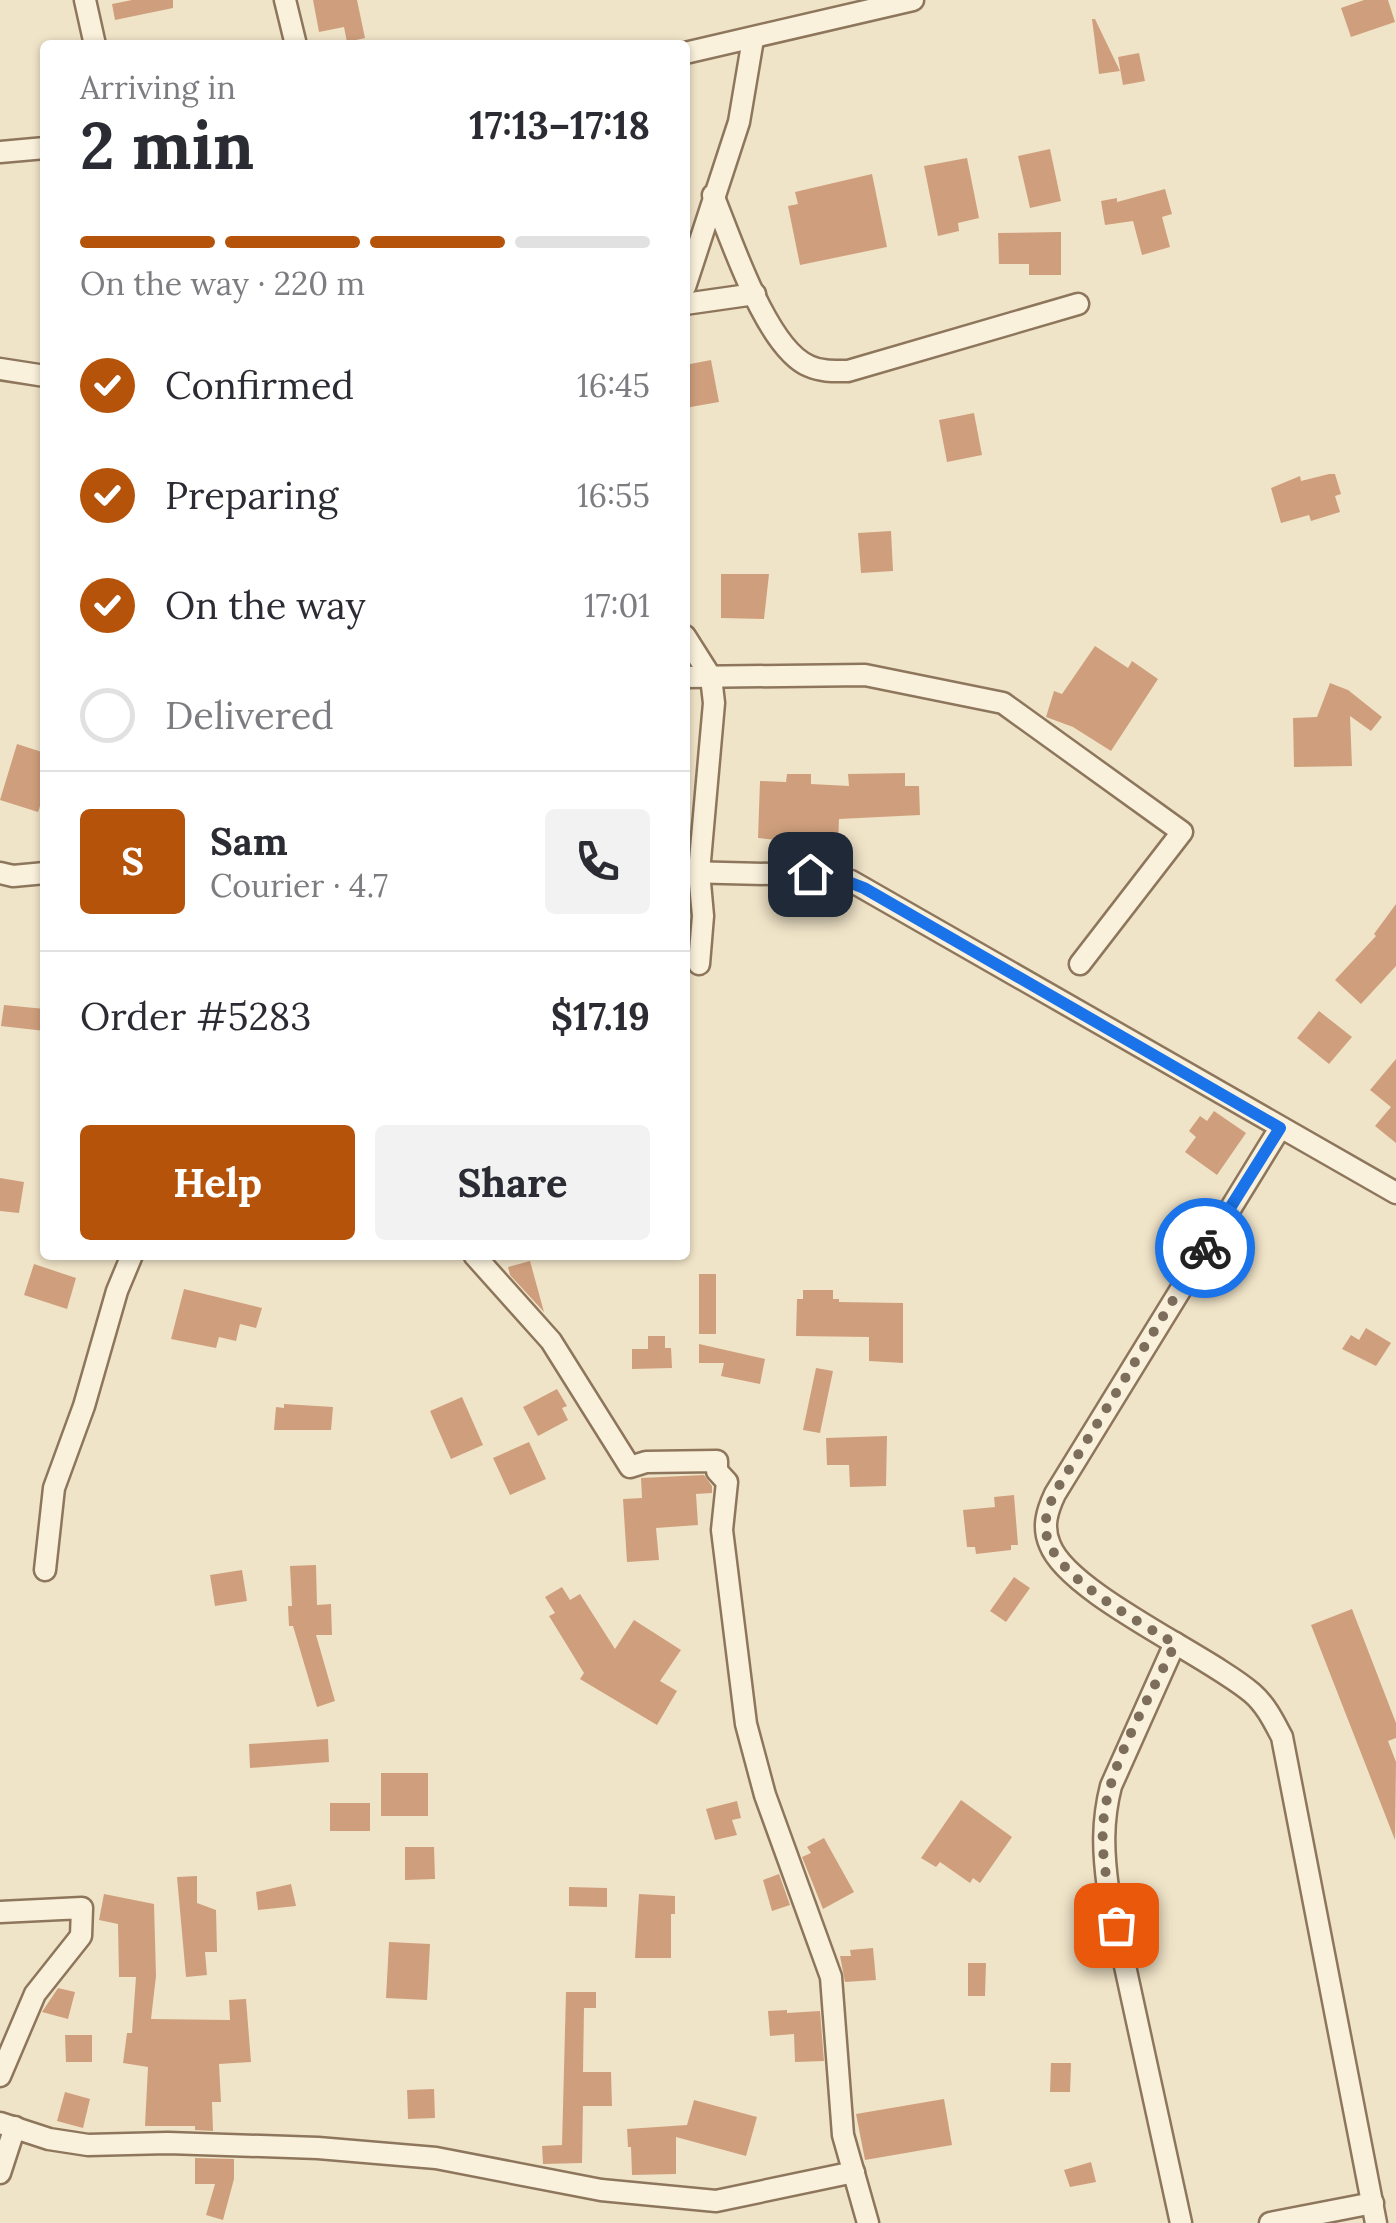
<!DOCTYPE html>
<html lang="en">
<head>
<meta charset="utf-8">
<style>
	body { margin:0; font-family:Lora,serif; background:#f2f2f3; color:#2b2b33; height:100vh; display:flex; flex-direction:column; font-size:38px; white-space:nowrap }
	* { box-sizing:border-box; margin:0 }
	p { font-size:32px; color:#7c7c81 }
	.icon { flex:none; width:55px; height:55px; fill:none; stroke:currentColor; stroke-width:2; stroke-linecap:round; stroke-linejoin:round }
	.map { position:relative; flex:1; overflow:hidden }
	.details { position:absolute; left:40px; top:40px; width:650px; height:1220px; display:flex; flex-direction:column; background:#fff; border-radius:10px; box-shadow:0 2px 8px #0004 }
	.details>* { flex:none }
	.pin { position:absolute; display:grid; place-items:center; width:85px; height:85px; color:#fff; margin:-42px; border-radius:20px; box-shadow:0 5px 15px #0006 }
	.courier { position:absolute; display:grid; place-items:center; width:100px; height:100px; margin:-50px; border:8px solid #1a73e8; border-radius:50%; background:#fff; color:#222; box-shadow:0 2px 12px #0007 }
	.head em { font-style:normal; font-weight:800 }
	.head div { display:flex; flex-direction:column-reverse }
	.head { display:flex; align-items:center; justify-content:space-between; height:170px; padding:0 40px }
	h1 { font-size:65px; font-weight:800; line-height:75px }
	.bar { display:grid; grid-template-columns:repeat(4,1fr); gap:15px 10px; align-content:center; height:120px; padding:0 40px }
	.bar i { height:12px; border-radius:8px; background:#e1e1e2 }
	.bar .on { background:#b45309 }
	.bar p { grid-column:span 4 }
	.line { display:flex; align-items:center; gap:25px; padding:0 40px; border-top:2px solid #e1e1e2 }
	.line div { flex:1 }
	.round { display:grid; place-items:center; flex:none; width:105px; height:105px; border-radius:10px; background:#f2f2f3 }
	ol { padding:0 40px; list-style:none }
	li { display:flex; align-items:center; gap:30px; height:110px }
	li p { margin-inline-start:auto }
	li .icon { padding:10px; border-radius:50%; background:#b45309; color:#fff; stroke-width:4 }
	li:last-child { color:#7c7c81 }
	li i { width:55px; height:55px; border:5px solid #e1e1e2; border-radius:50% }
	.action { display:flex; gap:20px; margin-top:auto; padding:20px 40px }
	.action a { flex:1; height:115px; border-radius:10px; background:#b45309; color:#fff; font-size:40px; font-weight:800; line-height:115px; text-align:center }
	.action a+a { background:#f2f2f3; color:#2b2b33 }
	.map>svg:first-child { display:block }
</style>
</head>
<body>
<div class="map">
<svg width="1396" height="2223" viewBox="0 0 1396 2223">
	<rect width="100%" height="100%" fill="#f0e4c8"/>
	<!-- building -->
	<g fill="#cf9f7d">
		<path d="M132 0H173V8L115 20 112 4Z"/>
		<path d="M313 0H357L365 38 347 42 344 27 319 32Z"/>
		<path d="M1364 0H1388L1395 22 1351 37 1341 8Z"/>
		<path d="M1092 19H1095L1120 71 1099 74Z"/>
		<path d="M1139 53 1145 81 1123 85 1118 57Z"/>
		<path d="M1050 149 1061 201 1030 208 1018 156Z"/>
		<path d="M967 158 979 218 958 223 959 231 938 236 924 166Z"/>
		<path d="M872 174 887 247 800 265 788 206 798 204 795 192Z"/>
		<path d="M1165 189 1172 214 1162 217 1170 247 1142 255 1133 221 1105 225 1101 201 1117 198V202Z"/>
		<path d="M1061 232V275H1029V264H999L998 233Z"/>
		<path d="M711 360 719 402 685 408V365Z"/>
		<path d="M974 413 982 455 947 462 939 420Z"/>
		<path d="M1329 474H1335L1341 494 1335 496 1340 512 1311 521 1309 515 1281 523 1271 488 1300 476 1301 481Z"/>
		<path d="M891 531 893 571 861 573 858 533Z"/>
		<path d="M721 574H769L764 619 721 618Z"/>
		<path d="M1095 646 1128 668 1132 661 1158 679 1111 751 1073 727 1046 717 1054 691 1062 694Z"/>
		<path d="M1330 683 1348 690 1382 717 1371 731 1350 716 1352 766 1294 767 1293 718 1317 717Z"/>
		<path d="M17 744 45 753V791L38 812 0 800Z"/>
		<path d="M905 773V786H919L920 815 839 819 838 846 758 838 760 781 786 782 787 774H811V784L849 786 848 774Z"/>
		<path d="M1396 904V966L1361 1004 1335 980 1376 936 1374 934Z"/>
		<path d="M4 1005 45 1009V1031L1 1026Z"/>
		<path d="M1319 1011 1352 1037 1329 1064 1297 1038Z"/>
		<path d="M1396 1059V1143L1375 1126 1391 1107 1370 1090Z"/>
		<path d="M1214 1111 1246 1133 1217 1175 1185 1152 1196 1137 1189 1131 1200 1116 1207 1121Z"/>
		<path d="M0 1178 24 1182 19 1213 0 1211Z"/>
		<path d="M530 1261 544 1312 510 1275 508 1267Z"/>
		<path d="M34 1264 76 1278 67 1309 24 1295Z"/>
		<rect x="699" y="1274" width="17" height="60"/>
		<path d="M184 1289 262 1308 256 1328 240 1324 236 1341 219 1337 216 1348 171 1339Z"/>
		<path d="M803 1290H833V1299H839V1302L903 1303V1363L869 1361V1337L796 1336 797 1299H803Z"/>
		<path d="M1366 1328 1391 1343 1376 1366 1342 1349 1351 1335 1359 1340Z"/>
		<path d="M648 1336H665V1348H671L672 1368 632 1369V1349H648Z"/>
		<path d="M699 1344 765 1359 760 1384 721 1376 724 1363H699Z"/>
		<path d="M816 1368 833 1371 820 1433 803 1430Z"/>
		<path d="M557 1389 567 1406 562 1408 568 1420 538 1436 523 1407Z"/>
		<path d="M462 1397 483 1445 451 1459 430 1411Z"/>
		<path d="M284 1404 333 1407 331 1430H274L276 1407 284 1408Z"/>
		<path d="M887 1436 886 1486 850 1487 849 1465H827L826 1438Z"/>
		<path d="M529 1442 546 1479 510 1495 493 1458Z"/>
		<path d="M704 1475 712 1486V1493L696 1494 698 1525 656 1528 659 1560 627 1562 623 1499 642 1498 641 1478Z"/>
		<path d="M1014 1495 1018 1545H1011V1550L976 1554 975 1547H967L963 1510 995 1507 994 1497Z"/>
		<path d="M316 1565 317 1605 331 1604 332 1635H316L335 1701 317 1707 293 1626H289L288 1606H292L290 1566Z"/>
		<path d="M242 1570 247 1601 215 1606 210 1575Z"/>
		<path d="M1014 1577 1030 1588 1006 1622 990 1611Z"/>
		<path d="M562 1587 570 1600 580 1594 615 1649 634 1620 681 1650 660 1681 677 1691 657 1725 580 1679 584 1673 549 1616 555 1613 545 1597Z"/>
		<path d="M1352 1609 1396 1723V1738L1388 1741 1396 1762 1395 1840 1311 1625Z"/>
		<path d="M328 1739 329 1762 250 1768 249 1744Z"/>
		<rect x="381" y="1773" width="47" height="43"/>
		<path d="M961 1800 1012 1837 980 1883 973 1878 970 1883 940 1862 936 1867 921 1858Z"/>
		<path d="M737 1801 741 1818 732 1820 737 1835 715 1840 706 1809Z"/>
		<rect x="330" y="1803" width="40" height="28"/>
		<path d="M824 1838 854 1892 823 1909 802 1857 811 1853 807 1847Z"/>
		<path d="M405 1847H434L435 1879 405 1880Z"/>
		<path d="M779 1874 790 1905 772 1911 763 1880Z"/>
		<path d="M197 1876V1903L216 1910 217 1952H205L207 1975 186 1977 177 1877Z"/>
		<path d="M291 1884 296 1906 258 1910 256 1892Z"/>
		<path d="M569 1887 607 1888V1907L569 1906Z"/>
		<path d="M104 1894 154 1904 156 1976 151 2019 230 2020 229 2000 246 1999 251 2062 219 2064 221 2102H212L213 2131 195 2130V2126H145L148 2067 123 2063 127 2033H132L136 1977H119L118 1924 99 1920Z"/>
		<path d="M639 1894 675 1896V1914H671V1958H635Z"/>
		<path d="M389 1942 430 1944 427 2000 386 1998Z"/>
		<path d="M873 1948 876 1980 845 1982 840 1956H851L850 1950Z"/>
		<path d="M968 1963H986L985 1996H968Z"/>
		<path d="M58 1988 75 1992 68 2019 42 2012Z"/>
		<path d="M566 1992H596V2008H584L583 2072H611L612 2106H583L582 2163 543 2164 542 2146 562 2145Z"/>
		<path d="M787 2010V2013L820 2011 824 2061 795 2062 794 2034 770 2036 768 2011Z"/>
		<path d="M65 2035H92V2062H66Z"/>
		<path d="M1051 2063H1071L1070 2092H1050Z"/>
		<path d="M434 2089 435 2118 408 2119 407 2090Z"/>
		<path d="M65 2092 90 2099 83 2128 57 2121Z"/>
		<path d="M944 2099 952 2145 865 2160 856 2114Z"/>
		<path d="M694 2100 757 2117 746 2156 676 2137V2174L632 2175 631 2147H628L627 2129 687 2125Z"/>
		<path d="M195 2158 234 2159V2179L223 2220 206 2215 215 2184H195Z"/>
		<path d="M1091 2162 1096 2182 1070 2187 1064 2170Z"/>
	</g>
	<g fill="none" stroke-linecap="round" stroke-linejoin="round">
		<defs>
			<g id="minor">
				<path d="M85 0 95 45"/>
				<path d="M285 0 296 45"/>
				<path d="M685 53 913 0"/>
				<path d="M0 152 45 148"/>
				<path d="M713 195C731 238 766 348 809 366 822 372 835 371 848 371L1078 304"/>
				<path d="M685 287 739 122 753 39"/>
				<path d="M685 304 755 294"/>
				<path d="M0 369 45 376"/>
				<path d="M685 636 711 677 714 703 699 872 703 916 699 964"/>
				<path d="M685 677 865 675 1003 703 1182 832 1080 964"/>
				<path d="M685 872 810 875 851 881 1396 1193"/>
				<path d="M0 873 13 876 45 873"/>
				<path d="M1280 1128 1055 1494C1047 1511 1042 1527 1050 1545 1069 1594 1208 1655 1252 1693 1266 1705 1274 1722 1282 1737L1376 2223"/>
				<path d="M474 1255 551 1341 630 1467 646 1462 717 1461V1471L727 1482 722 1530 746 1724 765 1795 831 1977 843 2135 868 2223"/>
				<path d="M45 1570 54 1488 84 1406 117 1291 132 1255"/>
				<path d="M1175 1643 1111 1786C1102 1821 1103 1852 1108 1888L1181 2223"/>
				<path d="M0 1912 82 1908 81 1936 35 1994 0 2076"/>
				<path d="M0 2123 49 2139 88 2145 168 2143 318 2148 436 2158 601 2190 716 2201 854 2172"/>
				<path d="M0 2173 15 2127"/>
				<path d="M1270 2223 1373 2203"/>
			</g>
		</defs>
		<!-- minor casing -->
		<use href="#minor" stroke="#8d765c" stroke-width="25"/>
		<!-- minor -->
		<use href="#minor" stroke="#faf1dc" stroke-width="20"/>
	</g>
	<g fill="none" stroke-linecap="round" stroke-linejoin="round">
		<!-- done -->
		<path stroke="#7c6e5b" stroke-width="10" stroke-dasharray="0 18" d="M1116 1925C1108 1887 1098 1848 1105 1809 1114 1755 1152 1694 1175 1644 1139 1621 1051 1576 1046 1532 1044 1518 1049 1507 1054 1494L1205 1248"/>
		<!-- route -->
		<path stroke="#1a73e8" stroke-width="12" d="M810 874 833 876 864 888 1280 1128 1205 1248"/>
	</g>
</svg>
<div class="pin" style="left:1116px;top:1925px;background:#ea580c"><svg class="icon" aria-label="bag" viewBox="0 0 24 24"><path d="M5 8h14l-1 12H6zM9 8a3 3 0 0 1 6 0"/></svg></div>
<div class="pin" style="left:810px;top:874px;background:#1f2937"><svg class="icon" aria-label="home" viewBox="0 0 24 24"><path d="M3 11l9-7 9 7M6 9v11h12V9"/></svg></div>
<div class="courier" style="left:1205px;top:1248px"><svg class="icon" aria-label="bike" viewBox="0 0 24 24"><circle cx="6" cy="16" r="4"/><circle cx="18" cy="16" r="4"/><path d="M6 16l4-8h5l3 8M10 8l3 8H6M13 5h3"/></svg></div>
<section class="details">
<div class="head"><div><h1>2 min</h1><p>Arriving in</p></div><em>17:13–17:18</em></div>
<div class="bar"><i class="on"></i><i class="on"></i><i class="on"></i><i></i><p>On the way · 220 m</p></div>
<ol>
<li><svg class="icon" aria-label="check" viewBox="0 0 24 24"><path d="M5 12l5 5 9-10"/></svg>Confirmed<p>16:45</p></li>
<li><svg class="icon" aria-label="check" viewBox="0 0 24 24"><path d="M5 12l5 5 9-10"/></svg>Preparing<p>16:55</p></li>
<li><svg class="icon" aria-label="check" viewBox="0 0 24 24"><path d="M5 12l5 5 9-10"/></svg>On the way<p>17:01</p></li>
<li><i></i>Delivered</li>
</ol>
<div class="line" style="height:180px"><b class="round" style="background:#b45309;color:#fff">S</b><div><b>Sam</b><p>Courier · 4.7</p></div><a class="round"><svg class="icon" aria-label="phone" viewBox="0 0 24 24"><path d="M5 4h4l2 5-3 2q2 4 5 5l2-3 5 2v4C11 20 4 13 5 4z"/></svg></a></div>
<div class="line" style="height:130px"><div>Order #5283</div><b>$17.19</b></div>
<div class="action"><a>Help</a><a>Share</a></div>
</section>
</div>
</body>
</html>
